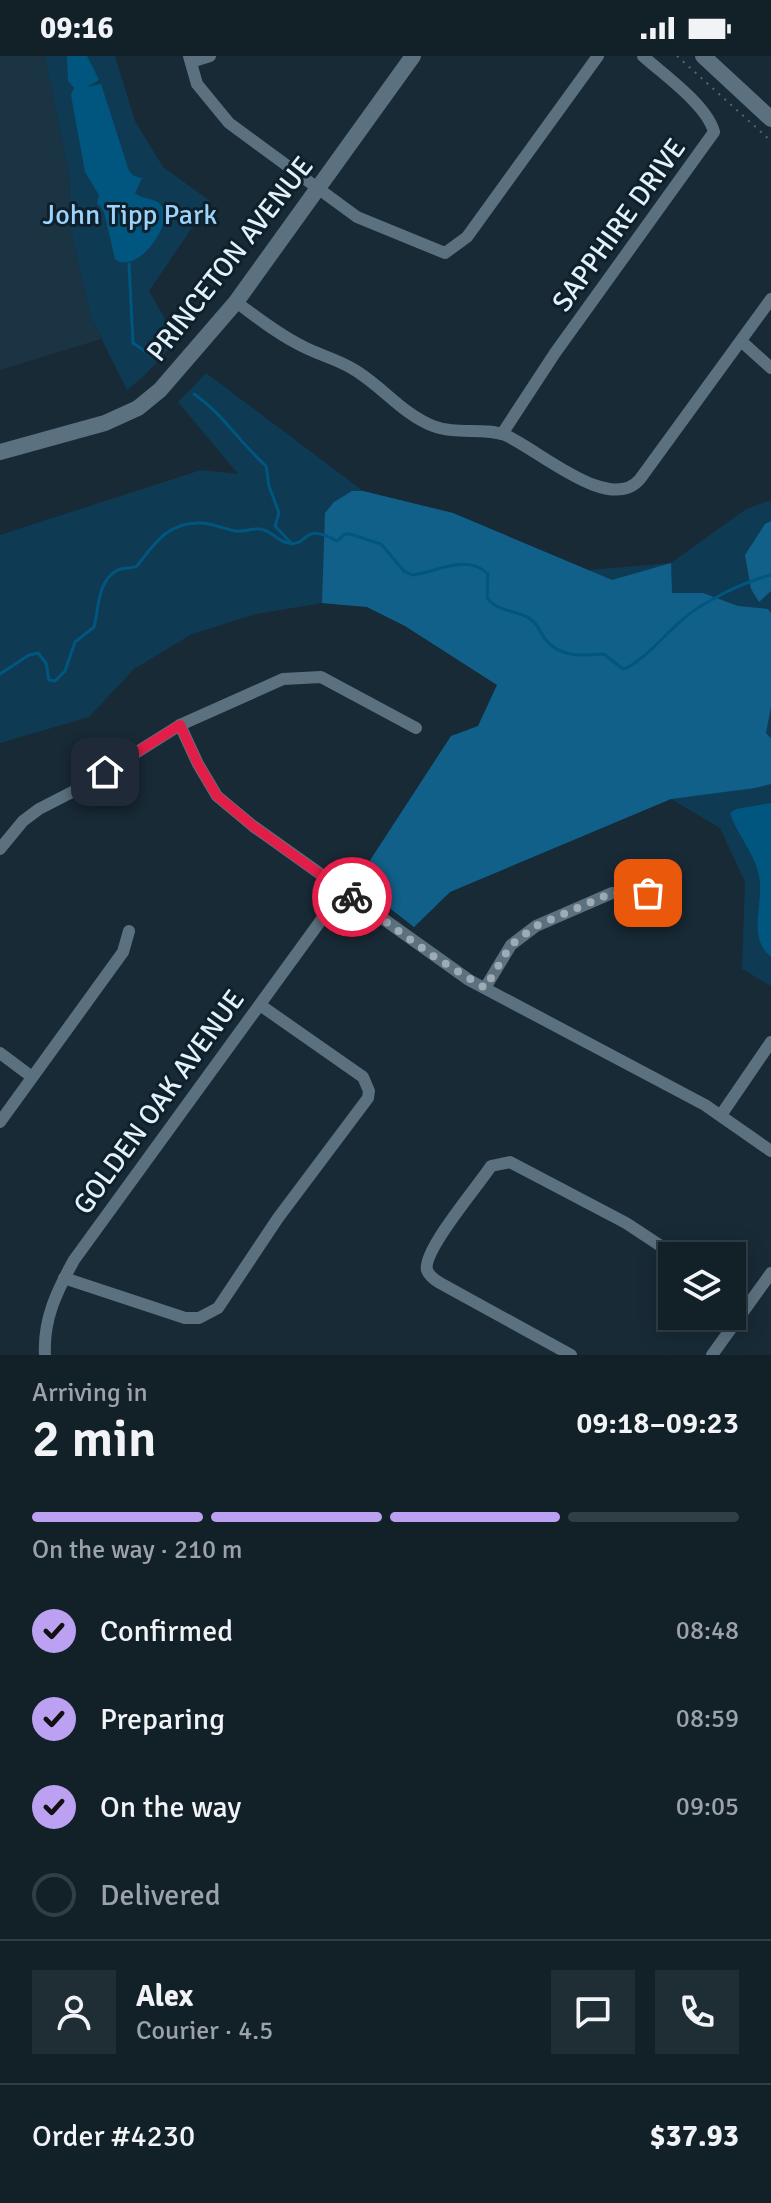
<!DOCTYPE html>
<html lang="en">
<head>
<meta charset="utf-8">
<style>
	body { margin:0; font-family:Signika,sans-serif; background:#1f2d34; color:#f1f3f6; height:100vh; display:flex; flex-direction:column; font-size:30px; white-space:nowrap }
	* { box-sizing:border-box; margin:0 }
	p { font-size:26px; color:#9ca3a8 }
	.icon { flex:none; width:44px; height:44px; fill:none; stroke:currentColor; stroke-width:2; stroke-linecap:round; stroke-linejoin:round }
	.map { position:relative; height:1299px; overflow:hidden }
	.sheet { display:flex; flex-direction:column; background:#122028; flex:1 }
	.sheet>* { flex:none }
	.controls { position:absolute; left:658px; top:1186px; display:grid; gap:16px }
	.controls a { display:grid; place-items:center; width:88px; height:88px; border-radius:0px; background:#122028; box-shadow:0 4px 20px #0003,0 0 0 2px #313e45; font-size:40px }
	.pin { position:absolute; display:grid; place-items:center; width:68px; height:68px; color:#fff; margin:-34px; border-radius:16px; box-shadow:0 4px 12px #0006 }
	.courier { position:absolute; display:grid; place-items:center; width:80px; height:80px; margin:-40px; border:6px solid #e11d48; border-radius:50%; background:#fff; color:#222; box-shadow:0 2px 10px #0007 }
	.headline em { font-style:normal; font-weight:600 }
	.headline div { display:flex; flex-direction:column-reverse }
	.headline { display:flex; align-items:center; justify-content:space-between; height:136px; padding:0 32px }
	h1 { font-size:52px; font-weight:600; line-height:60px }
	.bar { display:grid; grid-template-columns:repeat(4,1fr); gap:12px 8px; align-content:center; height:96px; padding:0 32px }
	.bar i { height:10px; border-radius:6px; background:#313e45 }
	.bar .selected { background:#bca0f2 }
	.bar p { grid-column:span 4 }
	.line { display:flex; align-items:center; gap:20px; padding:0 32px; border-top:2px solid #313e45 }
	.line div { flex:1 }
	.round { display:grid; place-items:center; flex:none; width:84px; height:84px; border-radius:0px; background:#1f2d34 }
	ol { padding:0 32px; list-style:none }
	li { display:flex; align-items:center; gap:24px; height:88px }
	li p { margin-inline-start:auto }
	li .icon { padding:8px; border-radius:50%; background:#bca0f2; color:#111; stroke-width:4 }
	li:last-child { color:#9ca3a8 }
	li i { width:44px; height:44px; border:4px solid #313e45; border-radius:50% }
	.status { display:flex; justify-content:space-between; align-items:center; height:56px; padding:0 40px; background:#122028; direction:ltr }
	.status svg { height:22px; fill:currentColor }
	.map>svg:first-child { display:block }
</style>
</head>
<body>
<div class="status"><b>09:16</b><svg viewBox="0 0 49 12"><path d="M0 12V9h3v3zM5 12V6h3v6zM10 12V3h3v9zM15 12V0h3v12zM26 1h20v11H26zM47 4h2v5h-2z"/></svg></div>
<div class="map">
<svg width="771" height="1299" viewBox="0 0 771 1299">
	<rect width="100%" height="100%" fill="#182a36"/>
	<!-- built -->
	<path fill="#1b3444" d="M0 0H45L46 3 69 117 71 175 91 262 101 283 0 314Z"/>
	<!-- green -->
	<g fill="#0f3a53">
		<path d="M45 0H115L135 65 163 111 210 145 149 235 177 284 144 320 127 334 91 262 71 175 69 117Z"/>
		<path d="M206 317 363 435 453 457 588 514 671 507 746 453 771 444V930L742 913 745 826 720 772 671 743 450 836 414 871 356 826 451 680 478 670 497 629 405 570 367 551 322 547 256 558 192 578 134 613 89 661 0 687V479L201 414 238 418 178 346Z"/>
	</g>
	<!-- forest -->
	<g fill="#11608a">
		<path d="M352 435H363L453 457 612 524 671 507 672 537H703L738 550 768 553 771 557V651L766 677 771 682V728L755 732 671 743 450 836 414 871 356 826 451 680 478 670 497 629 405 570 367 551 322 547 325 457 334 446Z"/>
		<path d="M771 465V535L759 546 751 533 745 499 765 468Z"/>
	</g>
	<!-- water -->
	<g fill="#00567f">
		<path d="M67 0H87L99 24 87 31 101 28 129 115 134 120 142 122 135 137C143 145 156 140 163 152 173 170 135 220 115 203L104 156 97 147 99 139 85 116 71 39 74 32 68 25Z"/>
		<path d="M771 747V901C748 882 762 853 760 828 759 801 738 782 730 757L736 753Z"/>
	</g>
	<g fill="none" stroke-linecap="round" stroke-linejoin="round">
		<!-- stream -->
		<g stroke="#00567f" stroke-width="3">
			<path d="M129 208 133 287 152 300"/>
			<path d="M194 338C223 358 240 387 266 410L269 430 279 457 275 470 292 488"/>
			<path d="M0 618 29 599 38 597 46 607 49 624 55 625 65 615 75 586 94 571C99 553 97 524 118 514 123 511 131 513 137 510 154 488 168 466 200 467 212 467 224 473 236 475 244 476 253 472 260 473 271 474 277 485 288 487 311 491 300 465 337 485L345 478H350L381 488 404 515 412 519C437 516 467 497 488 518L487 541C494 554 512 554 525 560 536 564 539 574 545 583 560 602 583 600 604 598L623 613C642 607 665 578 681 565 700 547 745 525 771 519"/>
		</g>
		<!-- path -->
		<path stroke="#566671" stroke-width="2" stroke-dasharray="2 6" stroke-linecap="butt" d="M677 0 771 85"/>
		<!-- street -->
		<g stroke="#5c717f" stroke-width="12">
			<path d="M189 0 197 28 229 67 357 161 445 197 467 181 598 0"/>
			<path d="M191 6 210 0"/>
			<path d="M236 246C258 262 279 279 302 290 319 299 337 303 353 313 381 329 402 358 433 370 456 379 484 371 505 379 538 393 610 459 640 423L771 243"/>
			<path d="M741 285 771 312"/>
			<path d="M502 378 555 297 714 76C707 49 664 19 643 0"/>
			<path d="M180 669 198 708 217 740 253 770 469 924 705 1049 771 1095"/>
			<path d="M0 793 23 765 39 753 80 732 180 669 283 623 321 621 416 672"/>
			<path d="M485 932 511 889 536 870 612 837H648"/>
			<path d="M0 997 32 1021"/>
			<path d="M721 1059 771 986"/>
			<path d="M0 1066 123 896 129 875"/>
			<path d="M64 1222 185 1262H199L218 1252 278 1162 368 1042 369 1035 363 1021 260 949"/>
			<path d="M732 1240 747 1250"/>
			<path d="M45 1299C43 1263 57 1235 74 1204L343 834"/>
			<path d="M571 1299 440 1227C435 1224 429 1220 427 1214 422 1195 479 1129 491 1110L510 1106 626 1167 676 1200"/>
			<path d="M712 1299 771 1217"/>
		</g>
		<!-- secondary -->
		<g stroke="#5c717f" stroke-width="16">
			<path d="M703 0 771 63"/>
			<path d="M0 396 105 367 138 352 160 334 236 246 413 0"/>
		</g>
	</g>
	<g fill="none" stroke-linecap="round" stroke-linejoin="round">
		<!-- done -->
		<path stroke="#9dabb5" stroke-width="8" stroke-dasharray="0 14.4" d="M352 841 433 900 485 932 511 889 536 870 612 837H648"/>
		<!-- route -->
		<path stroke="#e11d48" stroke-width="10" d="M105 716 180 669 198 708 217 740 253 770 352 841"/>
	</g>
	<g text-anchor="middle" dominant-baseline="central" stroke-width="6" stroke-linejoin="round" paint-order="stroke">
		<!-- park labels -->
		<g font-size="28" fill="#9dd3f9" stroke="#0e202c">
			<text x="130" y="159">John Tipp Park</text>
		</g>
		<!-- street labels -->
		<g font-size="28" fill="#e5f1f9" stroke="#0e202c">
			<text transform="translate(619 169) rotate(-54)">SAPPHIRE DRIVE</text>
			<text transform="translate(230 203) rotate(-52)">PRINCETON AVENUE</text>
			<text transform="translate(159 1046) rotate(-54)">GOLDEN OAK AVENUE</text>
		</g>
	</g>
</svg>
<div class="controls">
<a><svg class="icon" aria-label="layers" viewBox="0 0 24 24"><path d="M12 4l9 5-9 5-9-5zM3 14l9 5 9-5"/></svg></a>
</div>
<div class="pin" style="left:648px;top:837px;background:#ea580c"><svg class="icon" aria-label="bag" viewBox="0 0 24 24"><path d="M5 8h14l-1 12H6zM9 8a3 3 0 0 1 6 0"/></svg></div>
<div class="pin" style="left:105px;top:716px;background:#1f2937"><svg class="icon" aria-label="home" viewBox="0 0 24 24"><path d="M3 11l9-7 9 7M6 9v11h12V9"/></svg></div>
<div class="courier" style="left:352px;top:841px"><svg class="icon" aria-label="bike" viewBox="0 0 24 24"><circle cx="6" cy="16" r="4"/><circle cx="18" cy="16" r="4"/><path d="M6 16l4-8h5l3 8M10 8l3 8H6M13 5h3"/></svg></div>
</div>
<section class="sheet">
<div class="headline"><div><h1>2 min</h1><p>Arriving in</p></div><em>09:18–09:23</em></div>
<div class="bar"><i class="selected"></i><i class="selected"></i><i class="selected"></i><i></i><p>On the way · 210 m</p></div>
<ol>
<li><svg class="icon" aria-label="check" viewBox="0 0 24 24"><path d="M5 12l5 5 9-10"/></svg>Confirmed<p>08:48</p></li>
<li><svg class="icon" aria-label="check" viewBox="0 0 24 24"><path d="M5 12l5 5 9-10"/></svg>Preparing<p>08:59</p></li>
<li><svg class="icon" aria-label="check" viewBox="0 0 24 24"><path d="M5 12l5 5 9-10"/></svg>On the way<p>09:05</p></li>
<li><i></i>Delivered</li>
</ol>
<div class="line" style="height:144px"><a class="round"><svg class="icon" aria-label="person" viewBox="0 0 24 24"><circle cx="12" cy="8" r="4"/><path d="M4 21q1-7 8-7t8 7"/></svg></a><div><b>Alex</b><p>Courier · 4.5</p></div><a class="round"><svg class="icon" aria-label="chat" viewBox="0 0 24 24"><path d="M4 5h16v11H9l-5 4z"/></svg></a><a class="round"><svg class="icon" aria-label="phone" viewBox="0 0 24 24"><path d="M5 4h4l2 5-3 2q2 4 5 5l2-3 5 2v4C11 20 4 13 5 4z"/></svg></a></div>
<div class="line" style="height:104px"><div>Order #4230</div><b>$37.93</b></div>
</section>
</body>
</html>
